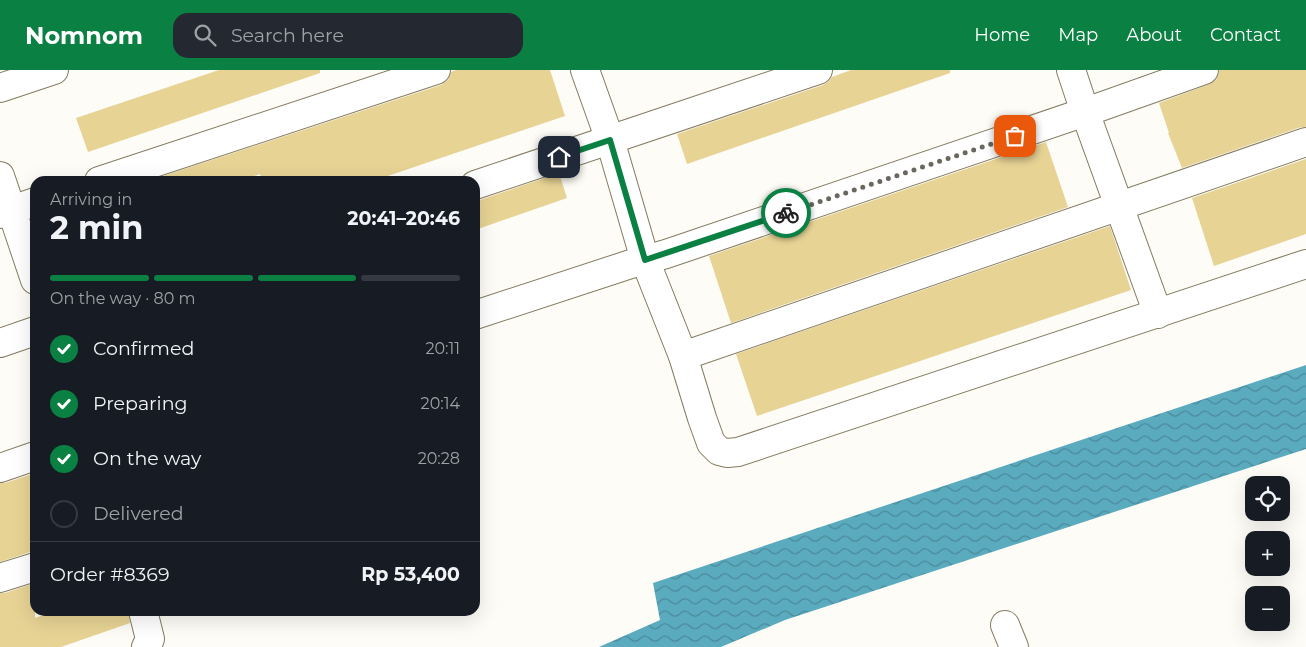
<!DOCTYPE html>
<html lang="en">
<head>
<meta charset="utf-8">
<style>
	body { margin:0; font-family:Montserrat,sans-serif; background:#242831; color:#f1f3f6; height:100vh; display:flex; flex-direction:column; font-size:19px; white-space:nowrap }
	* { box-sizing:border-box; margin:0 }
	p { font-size:16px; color:#9ea1a6 }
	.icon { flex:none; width:28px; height:28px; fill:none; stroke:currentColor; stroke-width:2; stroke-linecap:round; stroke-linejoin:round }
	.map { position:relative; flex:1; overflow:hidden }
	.details { position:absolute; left:30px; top:106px; width:450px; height:440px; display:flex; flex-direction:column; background:#171b24; border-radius:15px; box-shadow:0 5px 20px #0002 }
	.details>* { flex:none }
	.tools { position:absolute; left:1245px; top:406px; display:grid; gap:10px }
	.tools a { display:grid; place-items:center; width:45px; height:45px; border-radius:10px; background:#171b24; box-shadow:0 5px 20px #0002; font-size:25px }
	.pin { position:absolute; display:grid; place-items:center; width:42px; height:42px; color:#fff; margin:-21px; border-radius:10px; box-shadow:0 2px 8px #0006 }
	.courier { position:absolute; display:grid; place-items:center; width:50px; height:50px; margin:-25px; border:4px solid #0b8043; border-radius:50%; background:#fff; color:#222; box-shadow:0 1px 6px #0007 }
	.overview em { font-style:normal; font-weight:700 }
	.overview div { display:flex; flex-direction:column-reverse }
	.overview { display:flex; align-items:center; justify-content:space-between; height:85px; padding:0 20px }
	h1 { font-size:32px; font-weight:700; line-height:38px }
	.bar { display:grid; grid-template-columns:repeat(4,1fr); gap:8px 5px; align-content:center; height:60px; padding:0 20px }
	.bar i { height:6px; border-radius:4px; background:#363941 }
	.bar .on { background:#0b8043 }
	.bar p { grid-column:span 4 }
	.line { display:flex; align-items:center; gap:12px; padding:0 20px; border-top:1px solid #363941 }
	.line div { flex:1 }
	ol { padding:0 20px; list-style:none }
	li { display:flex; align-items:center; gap:15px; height:55px }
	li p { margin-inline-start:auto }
	li .icon { padding:5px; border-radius:50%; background:#0b8043; color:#fff; stroke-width:4 }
	li:last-child { color:#9ea1a6 }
	li i { width:28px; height:28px; border:2px solid #363941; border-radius:50% }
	header { display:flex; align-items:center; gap:30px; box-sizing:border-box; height:70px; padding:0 25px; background:#0b8043; color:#fff }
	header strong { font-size:24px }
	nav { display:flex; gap:28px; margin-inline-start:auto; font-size:18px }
	.search { width:350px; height:45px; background:#242831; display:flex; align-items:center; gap:12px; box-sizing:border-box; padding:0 18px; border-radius:15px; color:#9ea1a6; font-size:19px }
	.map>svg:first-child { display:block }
</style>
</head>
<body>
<header>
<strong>Nomnom</strong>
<div class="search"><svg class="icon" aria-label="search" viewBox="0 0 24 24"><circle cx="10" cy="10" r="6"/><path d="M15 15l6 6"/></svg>Search here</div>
<nav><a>Home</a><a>Map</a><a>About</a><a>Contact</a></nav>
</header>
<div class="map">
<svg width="1306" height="577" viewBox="0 0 1306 577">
	<defs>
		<pattern id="water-waves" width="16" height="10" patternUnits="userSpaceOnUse" patternTransform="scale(1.25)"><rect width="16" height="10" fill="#5babbf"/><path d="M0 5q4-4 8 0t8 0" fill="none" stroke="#4a8a9a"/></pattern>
	</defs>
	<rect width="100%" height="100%" fill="#fdfcf6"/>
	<!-- water -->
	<path fill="url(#water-waves)" d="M1306 295V379L785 550 721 577H599L660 550 653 513Z"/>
	<!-- building -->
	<g fill="#e7d394">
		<path d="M219 0H320V3L88 82 76 48Z"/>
		<path d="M456 0H550L565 46 373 111H263L260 104 239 111H148L441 15 448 10 451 2Z"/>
		<path d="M851 0H950V3L687 94 677 64 823 15 829 11 832 7Z"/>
		<path d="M1219 0H1306V57H1301L1182 98 1168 63H1169L1159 33 1210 14 1216 10 1219 3Z"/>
		<path d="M1046 72 1068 137 731 253 709 186Z"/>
		<path d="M1306 89V164L1214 196 1192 128Z"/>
		<path d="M559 103 567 128 475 160V130H480Z"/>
		<path d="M1110 156 1131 220 757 346 736 284Z"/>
		<path d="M35 403V482H30L0 492V413H5Z"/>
		<path d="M35 513V548L56 541H128L130 553 61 577H0V523H5Z"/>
	</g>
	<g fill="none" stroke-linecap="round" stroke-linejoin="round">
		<defs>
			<g id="minor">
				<path d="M585 0 610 70 645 190 683 286 702 348 711 373 719 381 727 383 738 382 1306 194"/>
				<path d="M1071 0 1085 42 1158 244"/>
				<path d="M0 18 54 0"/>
				<path d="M0 106 35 210"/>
				<path d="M99 111 436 0"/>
				<path d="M475 115 818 0"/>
				<path d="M0 144 35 132"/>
				<path d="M475 245 634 193 666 184 1100 37 1204 0"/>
				<path d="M0 273 35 261"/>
				<path d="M683 286 1306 72"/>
				<path d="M0 398 35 386"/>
				<path d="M0 508 35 497"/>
				<path d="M143 541 150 569 146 577"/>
				<path d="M1005 555 1014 577"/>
			</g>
		</defs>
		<!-- minor casing -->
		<use href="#minor" stroke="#847b60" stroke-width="30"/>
		<!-- minor -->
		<use href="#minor" stroke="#fff" stroke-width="28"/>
	</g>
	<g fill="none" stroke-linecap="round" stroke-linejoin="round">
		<!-- done -->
		<path stroke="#6a675f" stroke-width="5" stroke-dasharray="0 9" d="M786 143 1015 66"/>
		<!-- route -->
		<path stroke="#0b8043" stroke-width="6" d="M559 87 610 70 645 190 786 143"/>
	</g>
</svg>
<div class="tools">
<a><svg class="icon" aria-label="locate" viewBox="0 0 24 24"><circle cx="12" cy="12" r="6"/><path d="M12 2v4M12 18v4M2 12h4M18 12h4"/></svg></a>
<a>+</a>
<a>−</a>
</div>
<div class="pin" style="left:1015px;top:66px;background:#ea580c"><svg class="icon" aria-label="bag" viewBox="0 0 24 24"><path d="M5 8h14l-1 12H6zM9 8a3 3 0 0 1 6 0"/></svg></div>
<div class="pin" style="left:559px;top:87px;background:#1f2937"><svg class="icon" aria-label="home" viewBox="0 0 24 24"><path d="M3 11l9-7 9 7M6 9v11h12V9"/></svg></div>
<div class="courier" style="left:786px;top:143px"><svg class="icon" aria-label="bike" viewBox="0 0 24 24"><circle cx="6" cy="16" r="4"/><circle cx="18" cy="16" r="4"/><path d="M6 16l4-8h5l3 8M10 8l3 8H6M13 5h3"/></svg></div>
<section class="details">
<div class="overview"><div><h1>2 min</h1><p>Arriving in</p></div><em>20:41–20:46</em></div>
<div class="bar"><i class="on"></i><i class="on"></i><i class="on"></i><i></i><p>On the way · 80 m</p></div>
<ol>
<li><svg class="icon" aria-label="check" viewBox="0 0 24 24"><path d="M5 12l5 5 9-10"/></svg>Confirmed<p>20:11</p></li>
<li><svg class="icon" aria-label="check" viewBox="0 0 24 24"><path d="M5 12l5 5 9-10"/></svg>Preparing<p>20:14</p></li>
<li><svg class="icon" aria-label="check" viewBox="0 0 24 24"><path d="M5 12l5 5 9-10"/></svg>On the way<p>20:28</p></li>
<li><i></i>Delivered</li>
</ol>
<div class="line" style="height:65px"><div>Order #8369</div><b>Rp 53,400</b></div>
</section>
</div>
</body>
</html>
